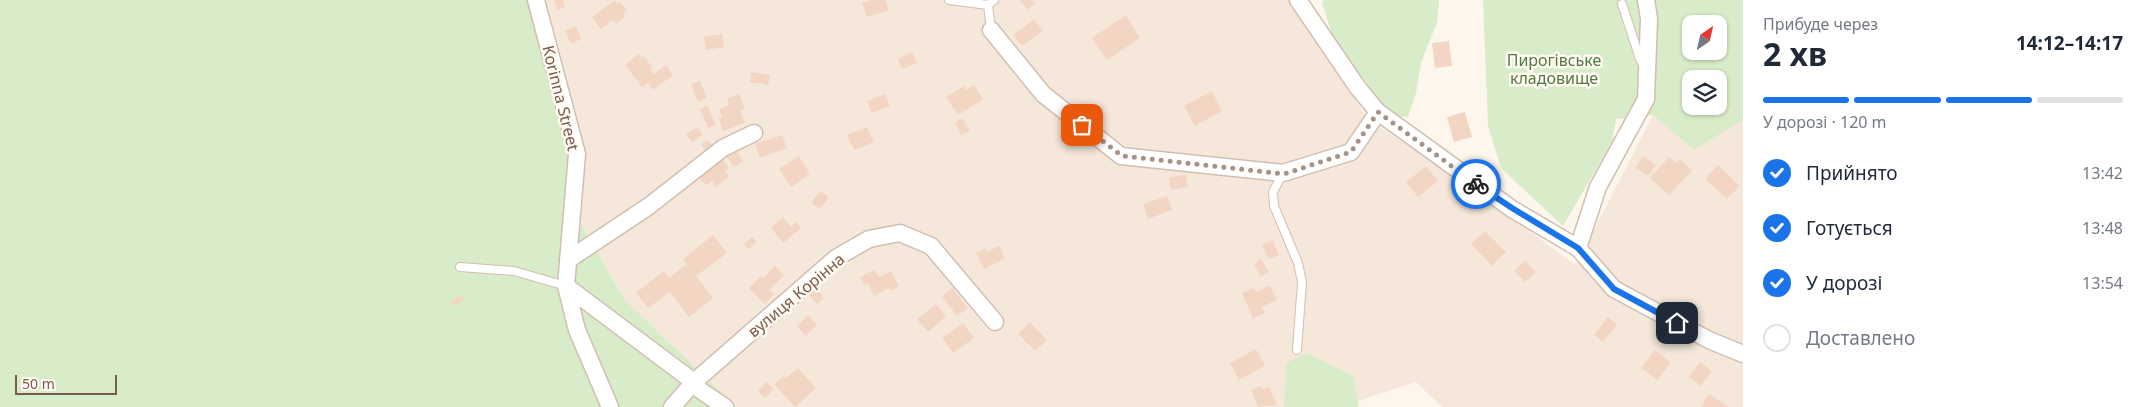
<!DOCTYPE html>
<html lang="uk">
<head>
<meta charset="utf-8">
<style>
	body { margin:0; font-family:"Noto Sans",sans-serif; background:#f6f6f7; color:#1f2937; height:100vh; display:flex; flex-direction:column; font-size:19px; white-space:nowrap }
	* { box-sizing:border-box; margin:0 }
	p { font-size:16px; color:#747a83 }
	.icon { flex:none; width:28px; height:28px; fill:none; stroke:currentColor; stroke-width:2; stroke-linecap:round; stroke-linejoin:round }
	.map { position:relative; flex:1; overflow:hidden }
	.details { display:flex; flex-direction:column; background:#fff; width:400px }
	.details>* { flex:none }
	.needle { width:32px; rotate:34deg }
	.tools { position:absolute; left:1682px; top:15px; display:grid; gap:10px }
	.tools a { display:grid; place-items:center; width:45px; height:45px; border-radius:10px; background:#fff; box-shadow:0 1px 4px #0004; font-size:25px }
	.scale { position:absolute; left:15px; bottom:12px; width:102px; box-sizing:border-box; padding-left:5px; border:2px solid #7a5c4d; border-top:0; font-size:14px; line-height:18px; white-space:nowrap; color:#7a5c4d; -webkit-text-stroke:4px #fffaf3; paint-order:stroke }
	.pin { position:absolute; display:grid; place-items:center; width:42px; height:42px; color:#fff; margin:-21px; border-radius:10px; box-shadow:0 2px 8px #0006 }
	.courier { position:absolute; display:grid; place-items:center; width:50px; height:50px; margin:-25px; border:4px solid #1a73e8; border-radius:50%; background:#fff; color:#222; box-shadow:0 1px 6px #0007 }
	.summary em { font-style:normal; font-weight:700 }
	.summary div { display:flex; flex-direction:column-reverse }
	.summary { display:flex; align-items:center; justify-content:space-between; height:85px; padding:0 20px }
	h1 { font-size:32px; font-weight:700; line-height:38px }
	.bar { display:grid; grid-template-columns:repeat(4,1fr); gap:8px 5px; align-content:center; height:60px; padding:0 20px }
	.bar i { height:6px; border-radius:4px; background:#e0e1e3 }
	.bar .active { background:#1a73e8 }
	.bar p { grid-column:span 4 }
	ol { padding:0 20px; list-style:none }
	li { display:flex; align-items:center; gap:15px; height:55px }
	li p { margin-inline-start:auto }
	li .icon { padding:5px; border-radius:50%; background:#1a73e8; color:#fff; stroke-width:4 }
	li:last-child { color:#747a83 }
	li i { width:28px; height:28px; border:2px solid #e0e1e3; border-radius:50% }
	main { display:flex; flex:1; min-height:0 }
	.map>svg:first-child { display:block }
</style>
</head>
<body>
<main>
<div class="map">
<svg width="1743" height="407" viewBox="0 0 1743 407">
	<rect width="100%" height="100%" fill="#fdf6ec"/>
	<!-- residential -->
	<path fill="#f5e8da" d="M546 0H1290L1367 118 1455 177 1576 265 1653 115 1694 150 1743 120V407H1442L1416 382 1340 407H737L624 299 581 223 585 147Z"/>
	<!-- green -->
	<g fill="#d8ecc9" fill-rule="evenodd">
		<path d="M0 0H536L577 154 567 281 581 223 624 299 737 407H0Z"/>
		<path d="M1324 0H1439L1437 22 1421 63 1416 93 1408 117 1392 116 1334 41 1322 2Z"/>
		<path d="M1483 0H1743V120L1694 150 1653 115 1616 119 1612 142 1563 226 1501 168 1488 126ZM1691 24H1719V51H1691ZM1691 79H1719V106H1691Z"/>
		<path d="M1307 353 1353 376 1359 407H1284L1286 363Z"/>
	</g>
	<!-- building -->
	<g fill="#f3d5c3">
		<path d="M554 0H563L565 7 557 10Z"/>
		<path d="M615 0 617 4 620 2 627 10 623 13 625 17 616 24 613 20 601 29 592 17Z"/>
		<path d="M872 0H885L889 10 867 17 862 3Z"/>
		<path d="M1020 0H1032L1035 3 1027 10Z"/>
		<path d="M1126 15 1140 38 1107 60 1092 38Z"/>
		<path d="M1034 19 1043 31 1022 46 1013 35Z"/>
		<path d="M576 26 581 39 571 44 565 31Z"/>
		<path d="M722 34 724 47 706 50 704 37Z"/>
		<path d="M1449 41 1452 66 1435 68 1432 43Z"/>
		<path d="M912 52 917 63 902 69 898 59Z"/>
		<path d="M639 54 642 58 644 56 652 67 650 68 654 74 666 65 673 75 653 90 648 83 642 87 625 65Z"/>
		<path d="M751 72 770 75 768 85 750 82Z"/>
		<path d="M700 81 707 98 698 102 691 84Z"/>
		<path d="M974 85 983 99 958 115 946 97 964 86 966 90Z"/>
		<path d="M1212 91 1222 111 1195 126 1184 106Z"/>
		<path d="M739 94 745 109 740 110 745 123 723 131 719 118 722 117 719 109 729 105 727 99Z"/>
		<path d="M885 94 890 106 872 113 867 101Z"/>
		<path d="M707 105 716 125 708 128 700 109Z"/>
		<path d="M1465 112 1472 137 1454 142 1447 117Z"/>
		<path d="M963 118 970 131 961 135 955 122Z"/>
		<path d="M697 127 703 135 692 142 686 134Z"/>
		<path d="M867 127 874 142 854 150 847 135Z"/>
		<path d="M782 135 787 148 760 158 755 144Z"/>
		<path d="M707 139 715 148 708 154 701 145Z"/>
		<path d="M736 150 743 161 734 167 726 156Z"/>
		<path d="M799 156 810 174 791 187 779 169Z"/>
		<path d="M1643 156 1656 165 1648 176 1635 168Z"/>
		<path d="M721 157 729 168 725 171 730 176 716 187 712 181 706 185 698 175Z"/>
		<path d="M1669 157 1676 163 1680 159 1692 170 1669 195 1650 178Z"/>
		<path d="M1718 165 1740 186 1727 199 1705 179Z"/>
		<path d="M1426 166 1438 181 1418 197 1406 182Z"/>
		<path d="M1186 175 1188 187 1171 190 1169 178Z"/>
		<path d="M820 191 829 197 820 209 811 203Z"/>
		<path d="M1167 196 1172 210 1148 219 1143 204Z"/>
		<path d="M783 217 791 227 796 222 801 228 783 243 771 228Z"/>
		<path d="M1485 231 1506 252 1492 266 1471 244Z"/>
		<path d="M713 235 727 253 696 276 713 298 689 317 670 292 648 308 636 293 664 271 669 278 687 264 683 259Z"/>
		<path d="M752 237 757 242 748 249 744 244Z"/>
		<path d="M1272 240 1279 255 1269 259 1262 245Z"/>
		<path d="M999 246 1005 258 984 269 976 253 985 248 987 252Z"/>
		<path d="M1261 259 1269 272 1261 277 1254 264Z"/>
		<path d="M1525 261 1536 272 1525 282 1514 271Z"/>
		<path d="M775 266 784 275 769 290 774 294 765 304 749 288 761 276 763 278Z"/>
		<path d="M874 270 879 277 891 271 899 286 891 291 889 288 874 296 868 283 864 285 860 277Z"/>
		<path d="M1270 285 1277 300 1262 307 1265 313 1253 318 1242 293 1254 288 1256 292Z"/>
		<path d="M816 288 824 298 817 304 809 295Z"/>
		<path d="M952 288 968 308 957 316 942 296Z"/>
		<path d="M462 295 464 300 453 306 450 301Z"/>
		<path d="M936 304 946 317 928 332 917 319Z"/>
		<path d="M808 315 817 325 806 336 797 326Z"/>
		<path d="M1608 317 1617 325 1603 342 1594 335Z"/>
		<path d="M1030 322 1047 340 1035 351 1018 334Z"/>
		<path d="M963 323 974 338 953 353 942 338Z"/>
		<path d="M1256 349 1265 366 1239 380 1230 363Z"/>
		<path d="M1655 350 1671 362 1657 380 1641 368Z"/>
		<path d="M1700 362 1712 371 1701 386 1689 377Z"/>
		<path d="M798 368 816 388 795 407 774 384 784 376 786 378Z"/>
		<path d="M766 382 774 389 765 398 758 391Z"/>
		<path d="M1261 386 1262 389 1269 387 1277 405 1258 407 1251 390Z"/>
		<path d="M1709 394 1729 407H1701Z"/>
	</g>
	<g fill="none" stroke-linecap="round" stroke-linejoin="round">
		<defs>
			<g id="service">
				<path d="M949 0 988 5"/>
				<path d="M1622 4 1640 59 1644 66"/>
				<path d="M991 30 988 5 994 0"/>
				<path d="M1283 173 1273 192 1274 206 1298 263 1302 282 1297 350"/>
				<path d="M460 267 514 271 566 286"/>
			</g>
			<g id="minor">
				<path d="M536 0 577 154 566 286 577 330 610 407"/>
				<path d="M1298 0 1358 88 1378 112 1512 209 1578 248 1614 289 1709 340 1743 354"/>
				<path d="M991 30 1043 94 1121 156 1283 173 1351 152 1378 112"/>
				<path d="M1578 248 1598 187 1646 99 1649 19 1646 0"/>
				<path d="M568 260 649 206 723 148 754 133"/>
				<path d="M566 286 694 382 700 390 725 407"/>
				<path d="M672 407 694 382 836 258 869 239 900 233 931 246 995 322"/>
			</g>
		</defs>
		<!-- service casing -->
		<use href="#service" stroke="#d1beb0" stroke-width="10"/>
		<!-- minor casing -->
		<use href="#minor" stroke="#d1beb0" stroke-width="19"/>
		<!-- service -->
		<use href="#service" stroke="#fff" stroke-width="8"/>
		<!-- minor -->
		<use href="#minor" stroke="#fff" stroke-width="16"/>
	</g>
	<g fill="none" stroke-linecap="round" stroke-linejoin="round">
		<!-- done -->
		<path stroke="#a89285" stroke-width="5" stroke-dasharray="0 9" d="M1082 125 1122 156 1284 174 1351 152 1378 112 1476 184"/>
		<!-- route -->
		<path stroke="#1a73e8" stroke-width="6" d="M1476 184 1512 208 1578 248 1614 289 1677 323"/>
	</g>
	<g text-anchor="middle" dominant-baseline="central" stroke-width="5" stroke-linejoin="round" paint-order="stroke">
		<!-- park labels -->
		<g font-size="16" fill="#537a41" stroke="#fffaf3">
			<text x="1554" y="60">Пирогівське<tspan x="1554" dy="18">кладовище</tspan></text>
		</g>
		<!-- street labels -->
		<g font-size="16" fill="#7a5c4d" stroke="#fffaf3">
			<text transform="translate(561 98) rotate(76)">Korinna Street</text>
			<text transform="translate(796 295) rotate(-40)">вулиця Корінна</text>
		</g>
	</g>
</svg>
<div class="tools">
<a><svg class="needle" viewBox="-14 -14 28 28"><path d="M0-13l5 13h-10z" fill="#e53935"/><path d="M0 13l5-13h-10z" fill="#747a83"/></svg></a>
<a><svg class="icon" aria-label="layers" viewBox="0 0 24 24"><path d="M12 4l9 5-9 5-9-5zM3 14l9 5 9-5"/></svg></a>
</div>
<div class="scale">50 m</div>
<div class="pin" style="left:1082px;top:125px;background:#ea580c"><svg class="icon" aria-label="bag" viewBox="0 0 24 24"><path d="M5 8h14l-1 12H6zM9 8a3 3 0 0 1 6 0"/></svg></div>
<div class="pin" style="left:1677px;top:323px;background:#1f2937"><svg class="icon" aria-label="home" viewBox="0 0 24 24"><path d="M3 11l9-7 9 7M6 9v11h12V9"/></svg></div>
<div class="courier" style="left:1476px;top:184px"><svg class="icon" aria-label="bike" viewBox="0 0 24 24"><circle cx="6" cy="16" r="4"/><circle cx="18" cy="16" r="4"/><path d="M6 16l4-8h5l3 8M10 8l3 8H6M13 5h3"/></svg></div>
</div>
<section class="details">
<div class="summary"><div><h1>2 хв</h1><p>Прибуде через</p></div><em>14:12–14:17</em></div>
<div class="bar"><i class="active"></i><i class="active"></i><i class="active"></i><i></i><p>У дорозі · 120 m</p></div>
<ol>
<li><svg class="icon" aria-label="check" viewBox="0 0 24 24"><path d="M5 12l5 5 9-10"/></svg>Прийнято<p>13:42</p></li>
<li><svg class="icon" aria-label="check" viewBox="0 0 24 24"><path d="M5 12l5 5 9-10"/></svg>Готується<p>13:48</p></li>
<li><svg class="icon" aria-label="check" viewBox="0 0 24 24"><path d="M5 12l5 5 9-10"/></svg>У дорозі<p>13:54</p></li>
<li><i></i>Доставлено</li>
</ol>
</section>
</main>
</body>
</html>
